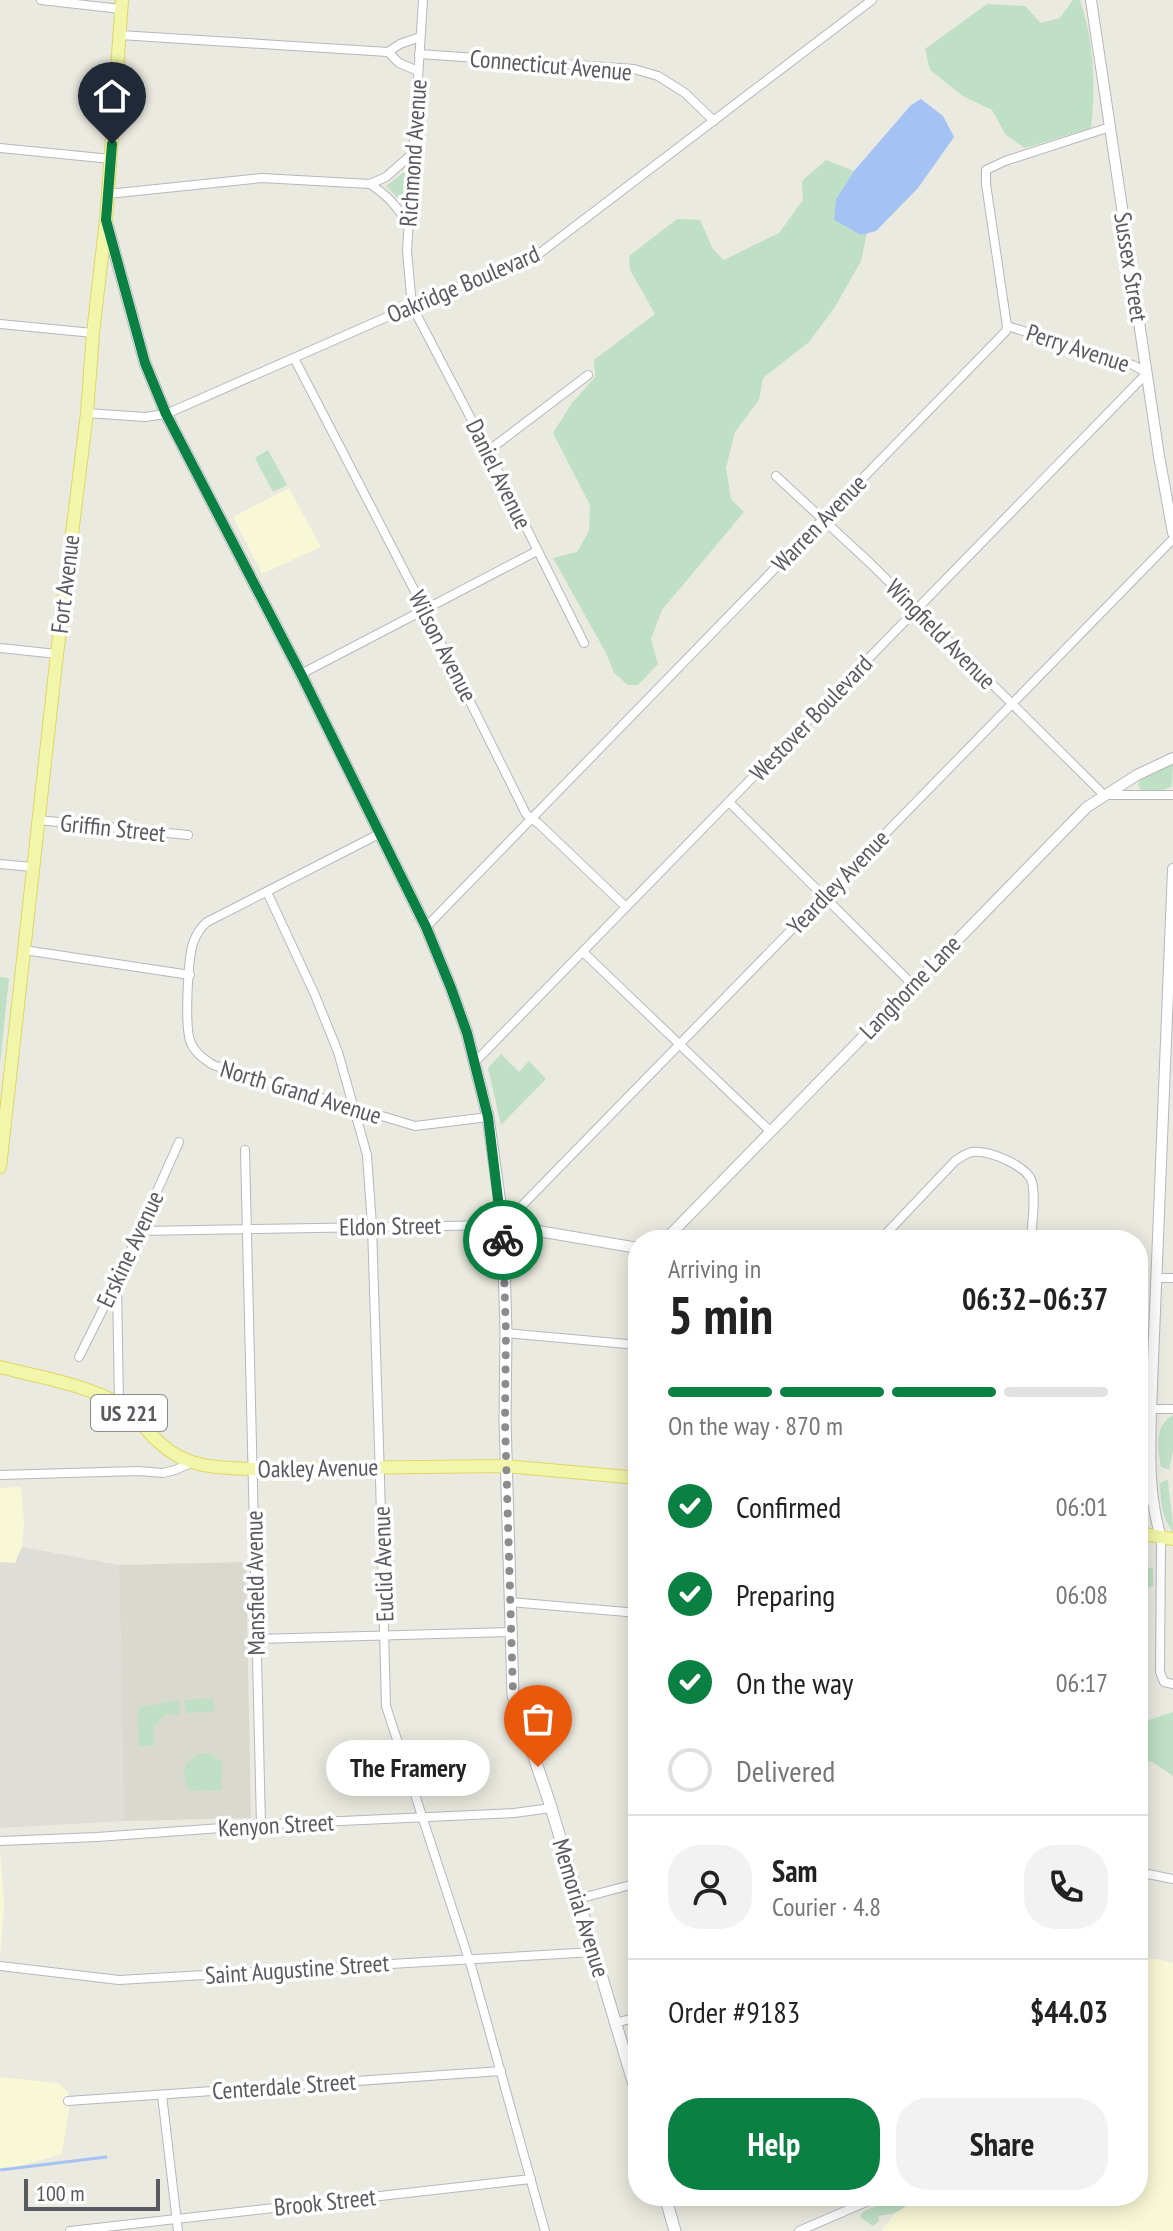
<!DOCTYPE html>
<html lang="en">
<head>
<meta charset="utf-8">
<style>
	body { margin:0; font-family:"PT Sans Narrow",sans-serif; background:#f2f2f2; color:#222; height:100vh; display:flex; flex-direction:column; font-size:30px; white-space:nowrap }
	* { box-sizing:border-box; margin:0 }
	p { font-size:26px; color:#767676 }
	.icon { flex:none; width:44px; height:44px; fill:none; stroke:currentColor; stroke-width:2; stroke-linecap:round; stroke-linejoin:round }
	.map { position:relative; flex:1; overflow:hidden }
	.panel { position:absolute; left:628px; top:1230px; width:520px; height:976px; display:flex; flex-direction:column; background:#fff; border-radius:32px; box-shadow:0 4px 20px #0003 }
	.panel>* { flex:none }
	.scale { position:absolute; left:24px; bottom:20px; width:136px; box-sizing:border-box; padding-left:8px; border:4px solid #595a60; border-top:0; font-size:22px; line-height:28px; white-space:nowrap; color:#595a60; -webkit-text-stroke:6px #fff; paint-order:stroke }
	.pin { position:absolute; display:grid; place-items:center; width:68px; height:68px; color:#fff; margin:-82px -34px; border-radius:50% 50% 50% 0; rotate:-45deg; box-shadow:0 0 8px #0007 }
	.pin .icon { rotate:45deg }
	.courier { position:absolute; display:grid; place-items:center; width:80px; height:80px; margin:-40px; border:6px solid #0b8043; border-radius:50%; background:#fff; color:#222; box-shadow:0 2px 10px #0007 }
	.bubble { position:absolute; height:56px; border-radius:28px; background:#fff; box-shadow:0 4px 20px #0003; font-size:26px; font-weight:600; line-height:56px; text-align:center }
	.head em { font-style:normal; font-weight:600 }
	.head div { display:flex; flex-direction:column-reverse }
	.head { display:flex; align-items:center; justify-content:space-between; height:136px; padding:0 40px }
	h1 { font-size:52px; font-weight:600; line-height:60px }
	.bar { display:grid; grid-template-columns:repeat(4,1fr); gap:12px 8px; align-content:center; height:96px; padding:0 40px }
	.bar i { height:10px; border-radius:6px; background:#e0e0e0 }
	.bar .selected { background:#0b8043 }
	.bar p { grid-column:span 4 }
	.line { display:flex; align-items:center; gap:20px; padding:0 40px; border-top:2px solid #e0e0e0 }
	.line div { flex:1 }
	.round { display:grid; place-items:center; flex:none; width:84px; height:84px; border-radius:32px; background:#f2f2f2 }
	ol { padding:0 40px; list-style:none }
	li { display:flex; align-items:center; gap:24px; height:88px }
	li p { margin-inline-start:auto }
	li .icon { padding:8px; border-radius:50%; background:#0b8043; color:#fff; stroke-width:4 }
	li:last-child { color:#767676 }
	li i { width:44px; height:44px; border:4px solid #e0e0e0; border-radius:50% }
	.action { display:flex; gap:16px; margin-top:auto; padding:16px 40px }
	.action a { flex:1; height:92px; border-radius:32px; background:#0b8043; color:#fff; font-size:32px; font-weight:600; line-height:92px; text-align:center }
	.action a+a { background:#f2f2f2; color:#222 }
	.map>svg:first-child { display:block }
</style>
</head>
<body>
<div class="map">
<svg width="1173" height="2231" viewBox="0 0 1173 2231">
	<rect width="100%" height="100%" fill="#eaeae0"/>
	<!-- commercial -->
	<g fill="#f9f8d6">
		<path d="M289 488 321 547 262 574 233 517Z"/>
		<path d="M21 1487 24 1521 22 1547 15 1563 0 1562V1488Z"/>
		<path d="M0 1848 4 1905 0 1956Z"/>
		<path d="M1138 1958 1157 1959 1173 1963V2231H881L909 2196H1138Z"/>
		<path d="M0 2077 58 2083 68 2092 69 2109 62 2154 0 2172Z"/>
	</g>
	<!-- industrial -->
	<path fill="#deddd8" d="M22 1547 119 1565 124 1821 0 1828V1562L15 1563Z"/>
	<!-- education -->
	<path fill="#dad9cf" d="M246 1562 251 1818 124 1821 119 1565Z"/>
	<!-- green -->
	<g fill="#bfe0c5">
		<path d="M1073 0H1080C1094 41 1096 86 1091 128L1025 148 1006 135 992 110 963 96 930 70 925 49 987 4 1025 6 1041 23 1060 18Z"/>
		<path d="M826 160 854 171 836 199 861 235 867 233 861 261 835 307 809 342 763 378 759 400 735 432 726 468 731 499 744 512 662 610 651 639 658 664 638 685H628L614 673 606 653 553 558 577 552 589 531 590 505 553 433 572 403 595 377 594 360 655 314 630 270 629 256 677 219 700 220 713 249 724 260 779 233 803 200 802 181Z"/>
		<path d="M403 173 408 174 406 201 402 203 386 186Z"/>
		<path d="M268 450 287 485 273 492 255 458Z"/>
		<path d="M1173 764 1172 786 1159 792 1141 790 1138 785 1141 778Z"/>
		<path d="M0 977 9 978 0 1064Z"/>
		<path d="M501 1054 519 1072 529 1061 546 1079 501 1125 488 1068Z"/>
		<path d="M1173 1415V1451L1169 1470 1161 1467C1158 1448 1154 1426 1173 1415Z"/>
		<path d="M1168 1480C1169 1498 1173 1514 1173 1532 1162 1518 1161 1502 1160 1484L1164 1481Z"/>
		<path d="M1140 1567 1153 1568V1586L1138 1593Z"/>
		<path d="M213 1698 214 1712 186 1713 185 1700Z"/>
		<path d="M179 1700 180 1714 165 1715 153 1727 154 1746H139L138 1708Z"/>
		<path d="M1138 1702 1146 1721 1173 1712V1776L1151 1761 1138 1767Z"/>
		<path d="M210 1753 222 1763 221 1790 190 1791C178 1772 186 1753 210 1753Z"/>
		<path d="M896 2196H914C904 2211 895 2214 878 2216L879 2221 873 2226 860 2217 863 2212Z"/>
	</g>
	<!-- water -->
	<path fill="#a5c2f5" d="M921 99 943 116 954 137 918 188 876 231 861 235 834 220 836 199 854 171 911 105Z"/>
	<g fill="none" stroke-linecap="round" stroke-linejoin="round">
		<!-- stream -->
		<path stroke="#a5c2f5" stroke-width="3" d="M0 2170 106 2157"/>
		<defs>
			<g id="minor">
				<path d="M41 0 121 9"/>
				<path d="M423 0 407 251 412 306 488 451 584 643"/>
				<path d="M120 35 388 52 400 44 420 37"/>
				<path d="M388 52 399 63 418 71"/>
				<path d="M419 54 634 69 658 76 685 93 714 121"/>
				<path d="M0 148 111 159"/>
				<path d="M370 184C387 195 397 206 407 223"/>
				<path d="M108 194 262 178 370 184 386 177 412 154"/>
				<path d="M0 324 93 333"/>
				<path d="M294 358 424 609 526 814 539 824 626 907"/>
				<path d="M87 413 145 417 166 414 412 306 540 253 872 0"/>
				<path d="M488 451 588 375"/>
				<path d="M776 476 870 563 1104 795H1173"/>
				<path d="M0 648 57 654"/>
				<path d="M301 674 537 551"/>
				<path d="M729 802 912 984"/>
				<path d="M38 820 188 835"/>
				<path d="M379 834 207 922C201 927 196 935 193 943 188 959 184 1029 191 1043 195 1053 204 1059 213 1065L415 1126 488 1117"/>
				<path d="M0 864 32 867"/>
				<path d="M267 892 315 995 338 1052 367 1155 372 1226 380 1478 386 1706 472 1969 545 2231"/>
				<path d="M426 927 1006 331 1007 326 986 184V170L1005 161 1110 127"/>
				<path d="M24 950 190 975"/>
				<path d="M583 952 770 1131"/>
				<path d="M474 1063 1147 373 1133 365 1007 326"/>
				<path d="M245 1150 261 1825"/>
				<path d="M139 1231 503 1225 1173 539"/>
				<path d="M880 1240 955 1161C961 1157 966 1153 972 1152 987 1149 1028 1166 1032 1182 1036 1199 1032 1222 1031 1240"/>
				<path d="M1156 1278H1173"/>
				<path d="M117 1285 119 1404"/>
				<path d="M506 1333 638 1345"/>
				<path d="M79 1357 117 1281 179 1142"/>
				<path d="M1151 1409H1173"/>
				<path d="M1138 1470H1151"/>
				<path d="M0 1475 138 1471 163 1473 175 1470 191 1463"/>
				<path d="M1138 1490 1155 1505"/>
				<path d="M1161 1537 1160 1672 1164 1682 1173 1684"/>
				<path d="M510 1602 638 1613"/>
				<path d="M257 1639 510 1632"/>
				<path d="M0 1841 97 1837 276 1824 514 1813 551 1808"/>
				<path d="M1138 1872 1173 1879"/>
				<path d="M578 1899 638 1883"/>
				<path d="M0 1966 119 1980 594 1952"/>
				<path d="M615 2023 638 2017"/>
				<path d="M162 2095 178 2231"/>
				<path d="M68 2101 501 2071"/>
				<path d="M70 2231 531 2179"/>
				<path d="M799 2231 880 2196"/>
			</g>
			<g id="tertiary">
				<path d="M1091 0 1159 456 1173 533"/>
				<path d="M503 1225 638 1248"/>
				<path d="M665 1240 1087 807 1137 775 1173 758"/>
				<path d="M1161 1537C1148 1496 1150 1451 1151 1409L1173 869"/>
			</g>
			<g id="secondary">
				<path d="M107 224 145 363 166 414 301 674 426 927 451 988 467 1033 488 1117 503 1225 506 1333 505 1420 513 1695 550 1804 638 2098"/>
				<path d="M665 2196 675 2231"/>
			</g>
			<g id="primary">
				<path d="M0 1167 57 654 87 413 93 333 106 220 122 0"/>
				<path d="M0 1367C36 1376 87 1385 119 1404 135 1414 146 1431 160 1443 186 1468 219 1468 253 1469L506 1466 638 1478"/>
				<path d="M1138 1533 1173 1539"/>
			</g>
		</defs>
		<!-- minor casing -->
		<use href="#minor" stroke="#b6b7bc" stroke-width="10"/>
		<!-- tertiary casing -->
		<use href="#tertiary" stroke="#b6b7bc" stroke-width="12"/>
		<!-- secondary casing -->
		<use href="#secondary" stroke="#b6b7be" stroke-width="13"/>
		<!-- primary casing -->
		<use href="#primary" stroke="#e1d762" stroke-width="14"/>
		<!-- minor -->
		<use href="#minor" stroke="#fff" stroke-width="8"/>
		<!-- tertiary -->
		<use href="#tertiary" stroke="#fff" stroke-width="10"/>
		<!-- secondary -->
		<use href="#secondary" stroke="#fff" stroke-width="11"/>
		<!-- primary -->
		<use href="#primary" stroke="#f2f6aa" stroke-width="12"/>
	</g>
	<g fill="none" stroke-linecap="round" stroke-linejoin="round">
		<!-- done -->
		<path stroke="#8c8c8d" stroke-width="8" stroke-dasharray="0 14.4" d="M503 1240 506 1333 505 1420 513 1695 538 1767"/>
		<!-- route -->
		<path stroke="#0b8043" stroke-width="10" d="M112 144 106 220 145 363 166 414 301 674 426 927 451 988 467 1033 488 1117 503 1240"/>
	</g>
	<g text-anchor="middle" dominant-baseline="central" stroke-width="7" stroke-linejoin="round" paint-order="stroke">
		<!-- shield labels -->
		<rect fill="#fff" stroke="#8b8c90" stroke-width="2" x="91" y="1395" width="76" height="36" rx="6"/>
		<g font-size="22" font-weight="bold" fill="#595a60">
			<text x="129" y="1413">US 221</text>
		</g>
		<!-- street labels -->
		<g font-size="24" fill="#595a60" stroke="#fff">
			<text transform="translate(551 65) rotate(5)">Connecticut Avenue</text>
			<text transform="translate(413 153) rotate(-86)">Richmond Avenue</text>
			<text transform="translate(1131 267) rotate(81)">Sussex Street</text>
			<text transform="translate(463 284) rotate(-23)">Oakridge Boulevard</text>
			<text transform="translate(1078 348) rotate(18)">Perry Avenue</text>
			<text transform="translate(499 474) rotate(64)">Daniel Avenue</text>
			<text transform="translate(819 523) rotate(-46)">Warren Avenue</text>
			<text transform="translate(65 584) rotate(-83)">Fort Avenue</text>
			<text transform="translate(941 634) rotate(45)">Wingfield Avenue</text>
			<text transform="translate(443 646) rotate(63)">Wilson Avenue</text>
			<text transform="translate(811 718) rotate(-46)">Westover Boulevard</text>
			<text transform="translate(113 828) rotate(6)">Griffin Street</text>
			<text transform="translate(838 882) rotate(-46)">Yeardley Avenue</text>
			<text transform="translate(910 987) rotate(-46)">Langhorne Lane</text>
			<text transform="translate(301 1092) rotate(17)">North Grand Avenue</text>
			<text transform="translate(390 1226) rotate(-1)">Eldon Street</text>
			<text transform="translate(130 1249) rotate(-65)">Erskine Avenue</text>
			<text transform="translate(318 1468) rotate(-1)">Oakley Avenue</text>
			<text transform="translate(383 1564) rotate(-92)">Euclid Avenue</text>
			<text transform="translate(255 1583) rotate(-91)">Mansfield Avenue</text>
			<text transform="translate(276 1825) rotate(-3)">Kenyon Street</text>
			<text transform="translate(581 1908) rotate(73)">Memorial Avenue</text>
			<text transform="translate(297 1969) rotate(-4)">Saint Augustine Street</text>
			<text transform="translate(284 2086) rotate(-4)">Centerdale Street</text>
			<text transform="translate(325 2202) rotate(-6)">Brook Street</text>
		</g>
	</g>
</svg>
<div class="scale">100 m</div>
<div class="pin" style="left:538px;top:1767px;background:#ea580c"><svg class="icon" aria-label="bag" viewBox="0 0 24 24"><path d="M5 8h14l-1 12H6zM9 8a3 3 0 0 1 6 0"/></svg></div>
<div class="pin" style="left:112px;top:144px;background:#1f2937"><svg class="icon" aria-label="home" viewBox="0 0 24 24"><path d="M3 11l9-7 9 7M6 9v11h12V9"/></svg></div>
<div class="courier" style="left:503px;top:1240px"><svg class="icon" aria-label="bike" viewBox="0 0 24 24"><circle cx="6" cy="16" r="4"/><circle cx="18" cy="16" r="4"/><path d="M6 16l4-8h5l3 8M10 8l3 8H6M13 5h3"/></svg></div>
<div class="bubble" style="left:326px;top:1740px;width:164px">The Framery</div>
<section class="panel">
<div class="head"><div><h1>5 min</h1><p>Arriving in</p></div><em>06:32–06:37</em></div>
<div class="bar"><i class="selected"></i><i class="selected"></i><i class="selected"></i><i></i><p>On the way · 870 m</p></div>
<ol>
<li><svg class="icon" aria-label="check" viewBox="0 0 24 24"><path d="M5 12l5 5 9-10"/></svg>Confirmed<p>06:01</p></li>
<li><svg class="icon" aria-label="check" viewBox="0 0 24 24"><path d="M5 12l5 5 9-10"/></svg>Preparing<p>06:08</p></li>
<li><svg class="icon" aria-label="check" viewBox="0 0 24 24"><path d="M5 12l5 5 9-10"/></svg>On the way<p>06:17</p></li>
<li><i></i>Delivered</li>
</ol>
<div class="line" style="height:144px"><a class="round"><svg class="icon" aria-label="person" viewBox="0 0 24 24"><circle cx="12" cy="8" r="4"/><path d="M4 21q1-7 8-7t8 7"/></svg></a><div><b>Sam</b><p>Courier · 4.8</p></div><a class="round"><svg class="icon" aria-label="phone" viewBox="0 0 24 24"><path d="M5 4h4l2 5-3 2q2 4 5 5l2-3 5 2v4C11 20 4 13 5 4z"/></svg></a></div>
<div class="line" style="height:104px"><div>Order #9183</div><b>$44.03</b></div>
<div class="action"><a>Help</a><a>Share</a></div>
</section>
</div>
</body>
</html>
